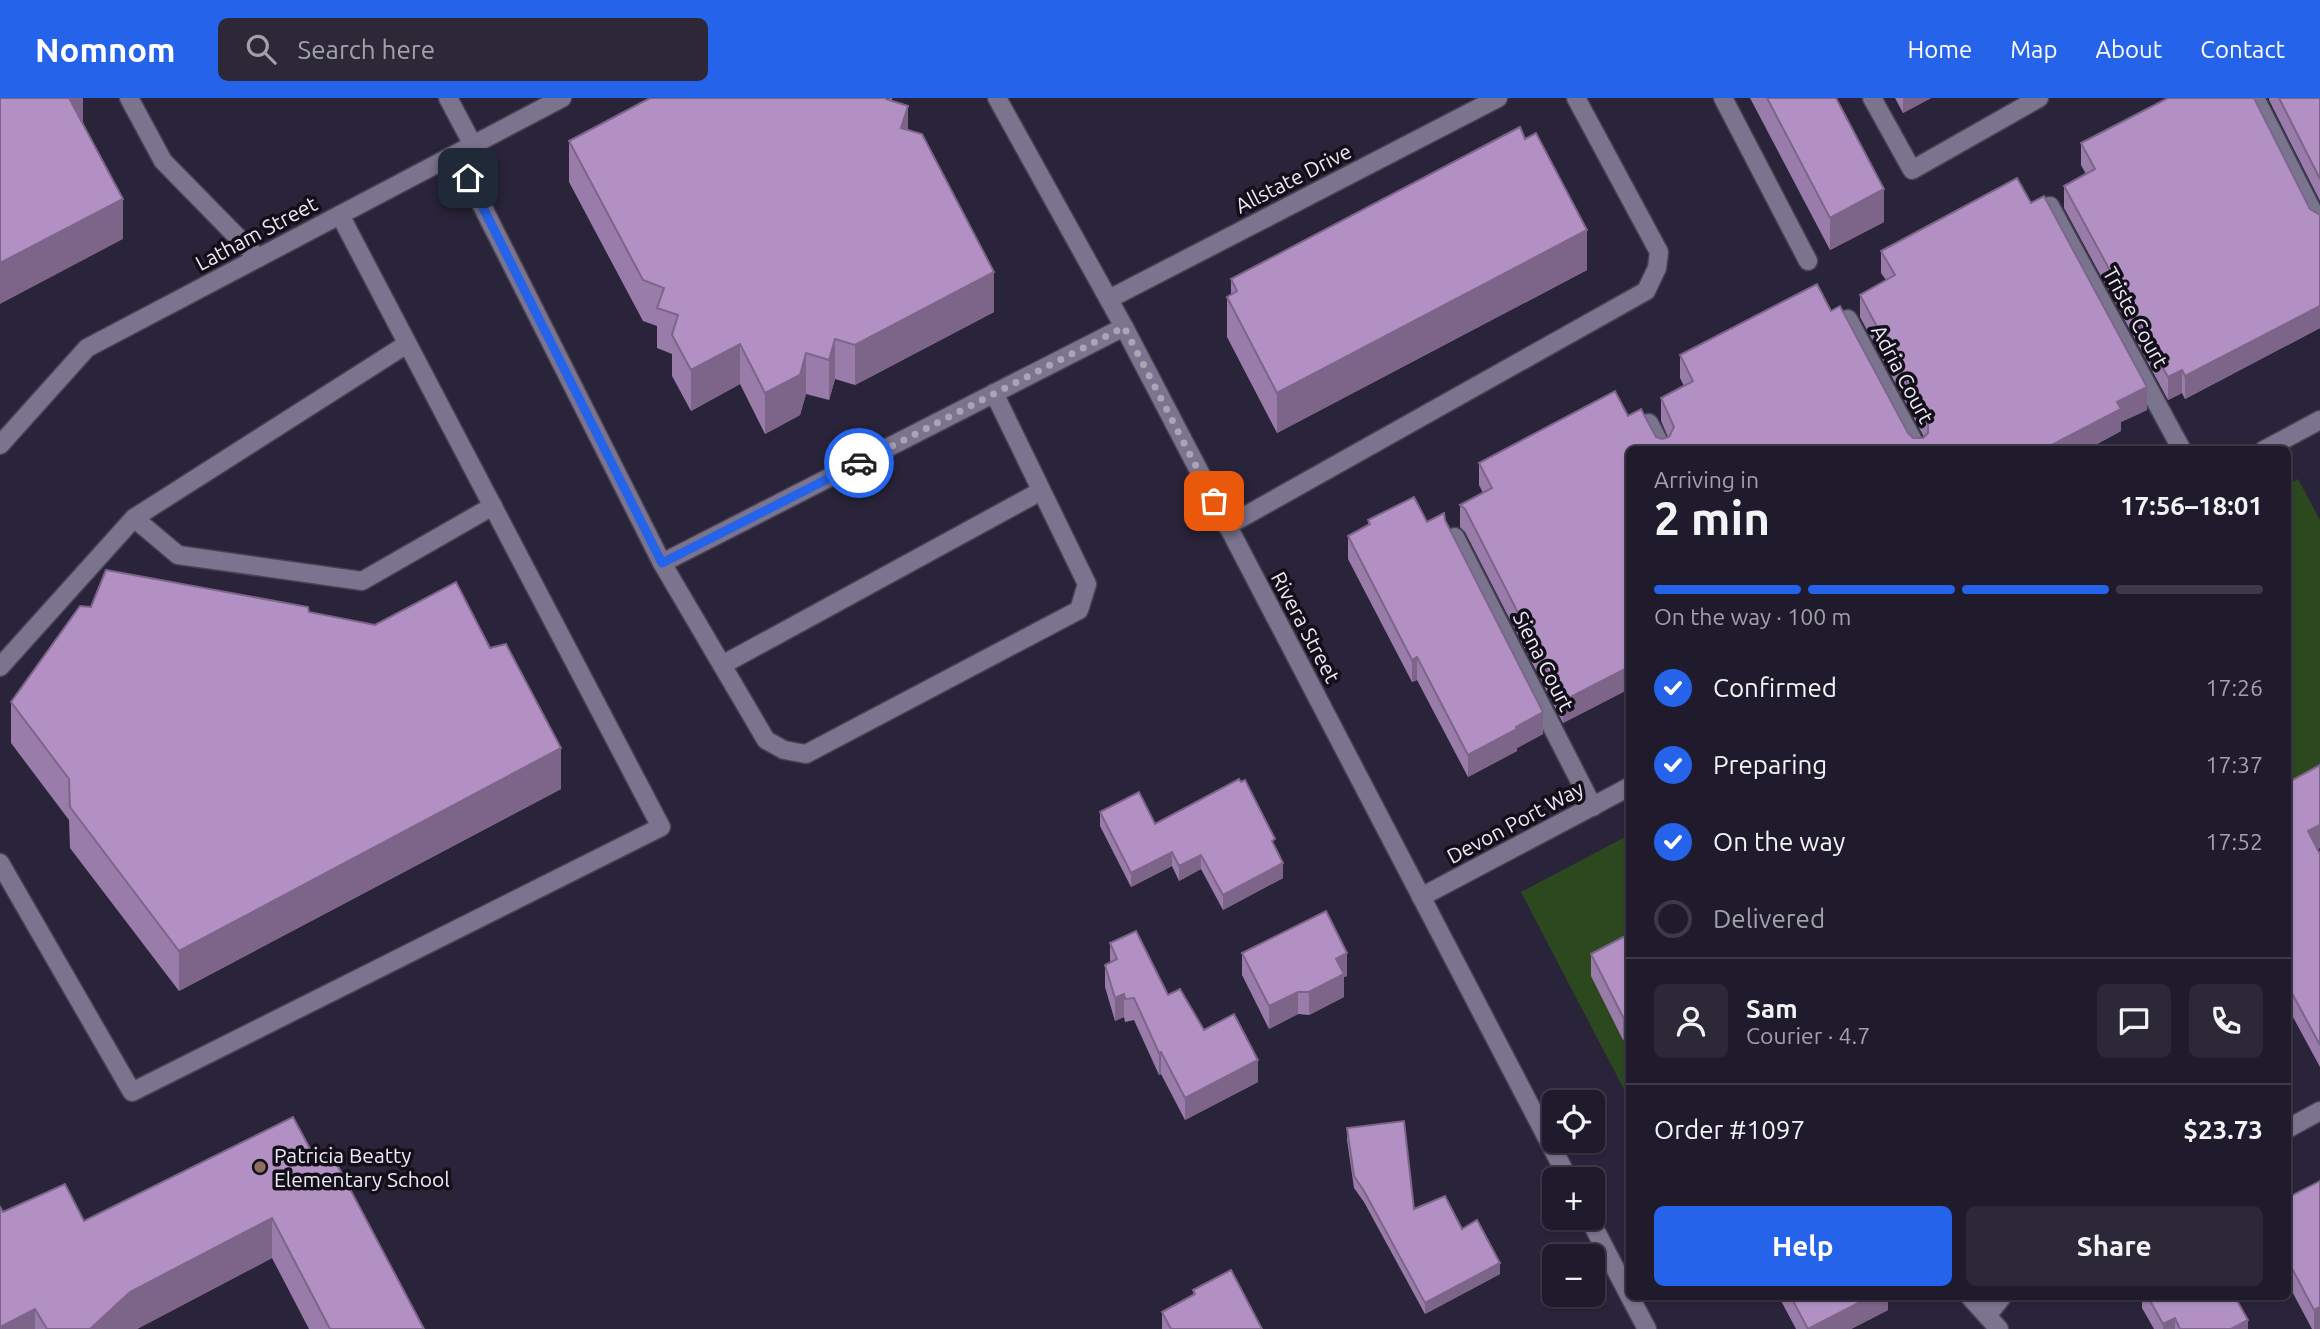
<!DOCTYPE html>
<html lang="en">
<head>
<meta charset="utf-8">
<style>
	body { margin:0; font-family:Ubuntu,sans-serif; background:#2d2838; color:#f1f3f6; height:100vh; display:flex; flex-direction:column; font-size:26px; white-space:nowrap }
	* { box-sizing:border-box; margin:0 }
	p { font-size:23px; color:#a2a1a9 }
	.icon { flex:none; width:38px; height:38px; fill:none; stroke:currentColor; stroke-width:2; stroke-linecap:round; stroke-linejoin:round }
	.map { position:relative; flex:1; overflow:hidden }
	.details { position:absolute; left:1626px; top:348px; width:665px; height:854px; display:flex; flex-direction:column; background:#201b2c; border-radius:10px; box-shadow:0 2px 5px #0004,0 0 0 2px #3d3948 }
	.details>* { flex:none }
	.controls { position:absolute; left:1542px; top:992px; display:grid; gap:14px }
	.controls a { display:grid; place-items:center; width:63px; height:63px; border-radius:10px; background:#201b2c; box-shadow:0 2px 5px #0004,0 0 0 2px #3d3948; font-size:35px }
	.pin { position:absolute; display:grid; place-items:center; width:60px; height:60px; color:#fff; margin:-30px; border-radius:14px; box-shadow:0 4px 10px #0006 }
	.courier { position:absolute; display:grid; place-items:center; width:70px; height:70px; margin:-35px; border:5px solid #2563eb; border-radius:50%; background:#fff; color:#222; box-shadow:0 2px 9px #0007 }
	.overview em { font-style:normal; font-weight:700 }
	.overview div { display:flex; flex-direction:column-reverse }
	.overview { display:flex; align-items:center; justify-content:space-between; height:119px; padding:0 28px }
	h1 { font-size:46px; font-weight:700; line-height:52px }
	.bar { display:grid; grid-template-columns:repeat(4,1fr); gap:10px 7px; align-content:center; height:84px; padding:0 28px }
	.bar i { height:9px; border-radius:5px; background:#3d3948 }
	.bar .on { background:#2563eb }
	.bar p { grid-column:span 4 }
	.line { display:flex; align-items:center; gap:18px; padding:0 28px; border-top:2px solid #3d3948 }
	.line div { flex:1 }
	.round { display:grid; place-items:center; flex:none; width:74px; height:74px; border-radius:10px; background:#2d2838 }
	ol { padding:0 28px; list-style:none }
	li { display:flex; align-items:center; gap:21px; height:77px }
	li p { margin-inline-start:auto }
	li .icon { padding:7px; border-radius:50%; background:#2563eb; color:#fff; stroke-width:4 }
	li:last-child { color:#a2a1a9 }
	li i { width:38px; height:38px; border:4px solid #3d3948; border-radius:50% }
	.primary-button { display:flex; gap:14px; margin-top:auto; padding:14px 28px }
	.primary-button a { flex:1; height:80px; border-radius:10px; background:#2563eb; color:#fff; font-size:28px; font-weight:700; line-height:80px; text-align:center }
	.primary-button a+a { background:#2d2838; color:#f1f3f6 }
	header { display:flex; align-items:center; gap:42px; box-sizing:border-box; height:98px; padding:0 35px; background:#2563eb; color:#fff }
	header strong { font-size:33px }
	nav { display:flex; gap:38px; margin-inline-start:auto; font-size:24px }
	.search { width:490px; height:63px; background:#2d2838; display:flex; align-items:center; gap:18px; box-sizing:border-box; padding:0 24px; border-radius:10px; color:#a2a1a9; font-size:26px }
	.map>svg:first-child { display:block }
</style>
</head>
<body>
<header>
<strong>Nomnom</strong>
<div class="search"><svg class="icon" aria-label="search" viewBox="0 0 24 24"><circle cx="10" cy="10" r="6"/><path d="M15 15l6 6"/></svg>Search here</div>
<nav><a>Home</a><a>Map</a><a>About</a><a>Contact</a></nav>
</header>
<div class="map">
<svg width="2320" height="1231" viewBox="0 0 2320 1231">
	<rect width="100%" height="100%" fill="#2a243a"/>
	<!-- green -->
	<g fill="#2c481f">
		<path d="M2298 381 2320 422V685L2287 703V387Z"/>
		<path d="M1629 737V1001L1521 794Z"/>
	</g>
	<g fill="none" stroke-linecap="round" stroke-linejoin="round">
		<defs>
			<g id="service">
				<path d="M129 0 163 63 258 160"/>
				<path d="M448 0 473 47"/>
				<path d="M1723 0 1808 163"/>
				<path d="M1872 0 1912 72 2039 0"/>
				<path d="M456 56 662 465 1124 229"/>
				<path d="M134 420 178 457 362 483 493 408"/>
				<path d="M1227 428 1646 193 1657 170 1659 154 1576 0"/>
				<path d="M662 465 766 642 784 652 806 656 1079 512 1087 486 994 295"/>
				<path d="M722 567 1041 393"/>
				<path d="M0 569 134 420 407 246"/>
				<path d="M0 765 132 994 661 729 340 117"/>
			</g>
			<g id="minor">
				<path d="M2255 0 2320 128"/>
				<path d="M2050 108 2182 352"/>
				<path d="M1109 201 1498 0"/>
				<path d="M1848 221 1918 352"/>
				<path d="M1649 325 1663 352"/>
				<path d="M0 347 87 250 562 0"/>
				<path d="M2264 352 2320 322"/>
				<path d="M1455 439 1593 709"/>
				<path d="M1421 799 1629 689"/>
				<path d="M2287 1031 2320 1013"/>
				<path d="M1970 1199 1999 1231"/>
				<path d="M1987 1218 2002 1199"/>
			</g>
			<g id="tertiary">
				<path d="M997 0 1124 229 1569 1082"/>
				<path d="M1589 1120 1629 1197"/>
				<path d="M1630 1199 1647 1231"/>
			</g>
		</defs>
		<!-- service casing -->
		<use href="#service" stroke="#474254" stroke-width="21"/>
		<!-- minor casing -->
		<use href="#minor" stroke="#474254" stroke-width="21"/>
		<!-- tertiary casing -->
		<use href="#tertiary" stroke="#474254" stroke-width="21"/>
		<!-- service -->
		<use href="#service" stroke="#7a748e" stroke-width="18"/>
		<!-- minor -->
		<use href="#minor" stroke="#7a748e" stroke-width="18"/>
		<!-- tertiary -->
		<use href="#tertiary" stroke="#7a748e" stroke-width="18"/>
	</g>
	<!-- wall -->
	<g fill="#997ca9">
		<path d="M892 0V3L908 32 994 214 855 287 835 281 829 302 806 296 800 317 765 336 740 286 691 313 672 278V256L657 250V228L643 223 569 84V43Z"/>
		<path d="M1750 0H1836L1884 124 1830 152Z"/>
		<path d="M1895 0H1931L1903 15Z"/>
		<path d="M2269 0H2320V103L2269 2Z"/>
		<path d="M2081 45 2310 111 2320 117V230L2185 301 2182 295 2168 302 2064 110V88L2086 76 2081 67Z"/>
		<path d="M2031 105 2147 312 2121 324V333L2086 352H1629V591L1563 625 1465 434 1460 429V407L1483 395 1479 387V365L1628 318 1656 339 1662 341 1668 339 1661 323V300L1684 288 1680 280V257L1831 213 1908 335 1913 340H1923L1924 339 1860 219V197L1886 182 1881 175V153Z"/>
		<path d="M1587 172 1277 335 1227 239V199L1231 197V181Z"/>
		<path d="M1368 422 1427 424 1445 422 1543 636 1517 650V653L1468 679 1417 582 1412 584 1348 461V438L1368 427Z"/>
		<path d="M309 514 561 691 179 893 70 750 69 722 11 645V604Z"/>
		<path d="M2320 667V750L2317 751 2320 756V969L2287 908V685Z"/>
		<path d="M1100 714 1155 726 1275 749 1283 780 1223 812 1201 771 1179 783 1172 768 1131 789 1100 728Z"/>
		<path d="M1629 836 1623 942 1591 878V856Z"/>
		<path d="M1110 845 1168 897 1258 984 1185 1022 1161 976 1159 977 1134 922 1125 924 1124 919 1115 923 1105 889V867L1110 864Z"/>
		<path d="M1242 855 1347 878 1344 879V899L1309 917 1298 916 1269 931 1242 877Z"/>
		<path d="M1347 1030 1414 1111 1462 1131 1500 1176 1425 1216 1364 1104 1354 1090 1347 1042Z"/>
		<path d="M316 1062 424 1231H309L272 1160 137 1231H0L3 1114 84 1123Z"/>
		<path d="M2287 1100 2320 1231H2312L2287 1184Z"/>
		<path d="M1193 1192 1262 1231H1162V1214L1193 1197Z"/>
		<path d="M1779 1199H1888V1212L1851 1231H1796Z"/>
		<path d="M2142 1199H2235L2248 1231H2154L2142 1210Z"/>
	</g>
	<!-- shaded-wall -->
	<g fill="#7d6589">
		<path d="M66 0H83V26Z"/>
		<path d="M1903 0H1931L1903 15Z"/>
		<path d="M908 8V48L901 30Z"/>
		<path d="M1884 91V124L1830 152V120Z"/>
		<path d="M123 101V141L0 206V165Z"/>
		<path d="M1587 132V172L1277 335V295Z"/>
		<path d="M994 174V214L855 287V247Z"/>
		<path d="M2320 208V230L2185 301V278Z"/>
		<path d="M835 241V281L829 302V262Z"/>
		<path d="M740 246V286L691 313V272Z"/>
		<path d="M806 255V296L800 317 765 336V295Z"/>
		<path d="M2182 272V295L2168 302V279Z"/>
		<path d="M2147 289V312L2121 324V333L2086 352H2042L2117 304Z"/>
		<path d="M1417 559V582L1412 584V562Z"/>
		<path d="M1629 569V591L1563 625V603Z"/>
		<path d="M1543 614V636L1517 650V653L1468 679V657Z"/>
		<path d="M561 650V691L179 893V853Z"/>
		<path d="M2320 727V750L2308 756V733Z"/>
		<path d="M1172 754V768L1131 789V775Z"/>
		<path d="M1201 757V771L1179 783V768Z"/>
		<path d="M1283 765V780L1223 812V797Z"/>
		<path d="M1347 855V878L1344 879V899L1309 917V894L1336 861Z"/>
		<path d="M1298 894V916L1269 931V908Z"/>
		<path d="M1124 896V919L1115 923V900Z"/>
		<path d="M1629 916V939L1623 942V919Z"/>
		<path d="M1161 954V976L1159 977V955Z"/>
		<path d="M1258 962V984L1185 1022V1000Z"/>
		<path d="M272 1120V1160L137 1231H90L130 1194Z"/>
		<path d="M1500 1165V1176L1425 1216V1205Z"/>
		<path d="M1870 1199H1888V1212L1851 1231H1808Z"/>
		<path d="M2320 1209V1231H2314V1212Z"/>
		<path d="M35 1211V1231H0V1229Z"/>
		<path d="M2175 1220V1231H2163V1226Z"/>
		<path d="M2248 1222V1231H2231Z"/>
	</g>
	<!-- building -->
	<g fill="#b290c4" stroke="#7d6589" stroke-width="2">
		<path d="M0 0H69L123 101 0 165Z"/>
		<path d="M650 0H886V1L908 8 901 30 922 36 994 174 855 247 835 241 829 262 806 255 800 277 765 295 740 246 691 272 672 237 678 217 657 210 664 190 643 182 569 43Z"/>
		<path d="M1767 0H1836L1884 91 1830 120Z"/>
		<path d="M2168 0H2254L2310 111 2320 117V208L2185 278 2182 272 2168 279 2064 88 2095 71 2081 45Z"/>
		<path d="M2279 0H2320V81Z"/>
		<path d="M1520 29 1525 41 1536 35 1587 132 1277 295 1227 199 1237 193 1231 181Z"/>
		<path d="M2017 80 2031 105 2044 98 2147 289 2117 304 2121 311 2042 352H1629V569L1563 603 1465 411 1460 407 1492 390 1479 365 1615 293 1628 318 1641 311 1656 339 1662 341 1669 339 1674 329 1661 300 1693 283 1680 257 1817 186 1831 213 1840 208 1908 335 1913 340H1923L1928 335V324L1860 197 1895 177 1881 153Z"/>
		<path d="M1414 399 1427 424 1444 415 1445 422 1543 614 1516 629 1517 631 1468 657 1417 559 1412 562 1348 438 1370 426 1368 422Z"/>
		<path d="M106 472 308 509 309 514 375 527 456 484 490 550 506 546 561 650 179 853 70 709 69 681 11 604 80 508 91 509Z"/>
		<path d="M2320 667V727L2308 733 2320 756V947L2287 886V685Z"/>
		<path d="M1239 681 1241 684 1245 682 1275 741 1272 743 1283 765 1223 797 1201 757 1179 768 1172 754 1131 775 1100 714 1139 694 1155 726Z"/>
		<path d="M1326 813 1347 855 1336 861 1344 876 1309 894H1298L1269 908 1242 855Z"/>
		<path d="M1136 833 1168 897 1180 891 1204 932 1234 916 1258 962 1185 1000 1161 954 1159 955 1134 900 1125 901 1124 896 1115 900 1105 867 1117 861 1110 845Z"/>
		<path d="M1629 836V916L1623 919 1591 856Z"/>
		<path d="M293 1019 316 1062 331 1055 424 1231H330L272 1120 130 1194 90 1231H47L35 1211 0 1229V1109L3 1114 65 1086 84 1123Z"/>
		<path d="M1404 1023 1414 1111 1445 1098 1462 1131 1477 1122 1500 1165 1425 1205 1364 1093 1354 1078 1347 1030Z"/>
		<path d="M2320 1083V1209L2314 1212 2287 1161V1100Z"/>
		<path d="M1231 1172 1262 1231H1171L1162 1214 1195 1196 1193 1192Z"/>
		<path d="M1791 1199H1870L1808 1231Z"/>
		<path d="M2148 1199H2235L2248 1222 2231 1231H2180L2175 1220 2163 1226Z"/>
	</g>
	<g fill="none" stroke-linecap="round" stroke-linejoin="round">
		<!-- done -->
		<path stroke="#a9a4b6" stroke-width="7" stroke-dasharray="0 12.6" d="M859 365 1124 229 1214 403"/>
		<!-- route -->
		<path stroke="#2563eb" stroke-width="9" d="M468 80 662 465 859 365"/>
	</g>
	<!-- markers -->
	<circle fill="#8d6e63" stroke="#120f19" stroke-width="2.5" cx="260" cy="1069" r="7"/>
	<g text-anchor="middle" dominant-baseline="central" stroke-width="7" stroke-linejoin="round" paint-order="stroke">
		<!-- street labels -->
		<g font-size="21" fill="#ede9f8" stroke="#120f19">
			<text transform="translate(1293 80) rotate(-27)">Allstate Drive</text>
			<text transform="translate(256 135) rotate(-28)">Latham Street</text>
			<text transform="translate(2136 219) rotate(61)">Triste Court</text>
			<text transform="translate(1903 276) rotate(62)">Adria Court</text>
			<text transform="translate(1306 529) rotate(62)">Rivera Street</text>
			<text transform="translate(1544 563) rotate(63)">Siena Court</text>
			<text transform="translate(1515 724) rotate(-28)">Devon Port Way</text>
		</g>
		<!-- poi labels -->
		<g font-size="21" fill="#ede9f8" stroke="#120f19" text-anchor="start">
			<text x="274" y="1057">Patricia Beatty<tspan x="274" dy="24">Elementary School</tspan></text>
		</g>
	</g>
</svg>
<div class="controls">
<a><svg class="icon" aria-label="locate" viewBox="0 0 24 24"><circle cx="12" cy="12" r="6"/><path d="M12 2v4M12 18v4M2 12h4M18 12h4"/></svg></a>
<a>+</a>
<a>−</a>
</div>
<div class="pin" style="left:1214px;top:403px;background:#ea580c"><svg class="icon" aria-label="bag" viewBox="0 0 24 24"><path d="M5 8h14l-1 12H6zM9 8a3 3 0 0 1 6 0"/></svg></div>
<div class="pin" style="left:468px;top:80px;background:#1f2937"><svg class="icon" aria-label="home" viewBox="0 0 24 24"><path d="M3 11l9-7 9 7M6 9v11h12V9"/></svg></div>
<div class="courier" style="left:859px;top:365px"><svg class="icon" aria-label="car" viewBox="0 0 24 24"><path d="M5 17H2v-5l4-1 3-4h7l3 4 3 1v5h-3M9 17h6M6 11h13"/><circle cx="7" cy="17" r="2"/><circle cx="17" cy="17" r="2"/></svg></div>
<section class="details">
<div class="overview"><div><h1>2 min</h1><p>Arriving in</p></div><em>17:56–18:01</em></div>
<div class="bar"><i class="on"></i><i class="on"></i><i class="on"></i><i></i><p>On the way · 100 m</p></div>
<ol>
<li><svg class="icon" aria-label="check" viewBox="0 0 24 24"><path d="M5 12l5 5 9-10"/></svg>Confirmed<p>17:26</p></li>
<li><svg class="icon" aria-label="check" viewBox="0 0 24 24"><path d="M5 12l5 5 9-10"/></svg>Preparing<p>17:37</p></li>
<li><svg class="icon" aria-label="check" viewBox="0 0 24 24"><path d="M5 12l5 5 9-10"/></svg>On the way<p>17:52</p></li>
<li><i></i>Delivered</li>
</ol>
<div class="line" style="height:126px"><a class="round"><svg class="icon" aria-label="person" viewBox="0 0 24 24"><circle cx="12" cy="8" r="4"/><path d="M4 21q1-7 8-7t8 7"/></svg></a><div><b>Sam</b><p>Courier · 4.7</p></div><a class="round"><svg class="icon" aria-label="chat" viewBox="0 0 24 24"><path d="M4 5h16v11H9l-5 4z"/></svg></a><a class="round"><svg class="icon" aria-label="phone" viewBox="0 0 24 24"><path d="M5 4h4l2 5-3 2q2 4 5 5l2-3 5 2v4C11 20 4 13 5 4z"/></svg></a></div>
<div class="line" style="height:91px"><div>Order #1097</div><b>$23.73</b></div>
<div class="primary-button"><a>Help</a><a>Share</a></div>
</section>
</div>
</body>
</html>
